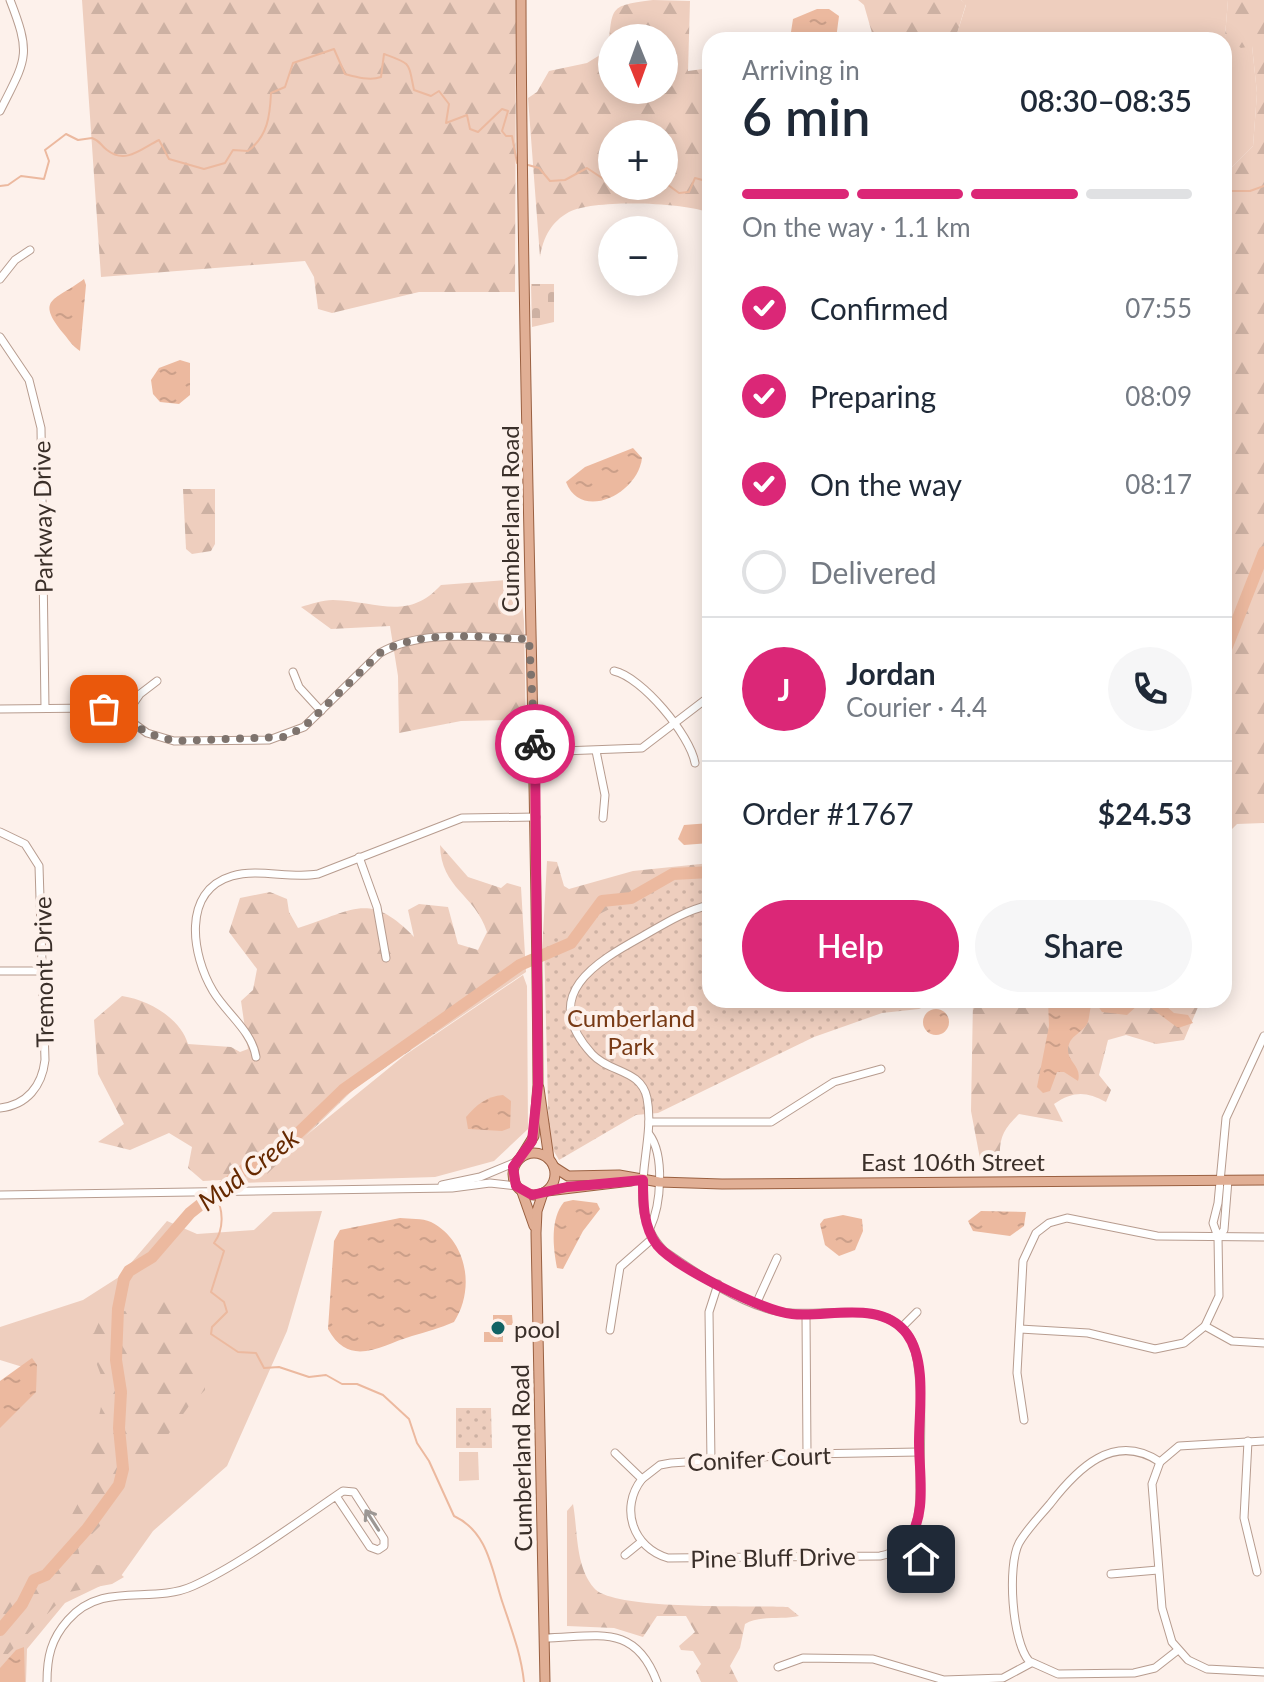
<!DOCTYPE html>
<html lang="en">
<head>
<meta charset="utf-8">
<style>
	body { margin:0; font-family:Lato,sans-serif; background:#f6f6f7; color:#1f2937; height:100vh; display:flex; flex-direction:column; font-size:30px; white-space:nowrap }
	* { box-sizing:border-box; margin:0 }
	p { font-size:26px; color:#747a83 }
	.icon { flex:none; width:44px; height:44px; fill:none; stroke:currentColor; stroke-width:2; stroke-linecap:round; stroke-linejoin:round }
	.map { position:relative; flex:1; overflow:hidden }
	.drawer { position:absolute; left:702px; top:32px; width:530px; height:976px; display:flex; flex-direction:column; background:#fff; border-radius:24px; box-shadow:0 4px 20px #0003 }
	.drawer>* { flex:none }
	.needle { width:52px; rotate:179deg }
	.fabs { position:absolute; left:598px; top:24px; display:grid; gap:16px }
	.fabs a { display:grid; place-items:center; width:80px; height:80px; border-radius:50%; background:#fff; box-shadow:0 4px 20px #0003; font-size:40px }
	.pin { position:absolute; display:grid; place-items:center; width:68px; height:68px; color:#fff; margin:-34px; border-radius:16px; box-shadow:0 4px 12px #0006 }
	.courier { position:absolute; display:grid; place-items:center; width:80px; height:80px; margin:-40px; border:6px solid #db2777; border-radius:50%; background:#fff; color:#222; box-shadow:0 2px 10px #0007 }
	.head em { font-style:normal; font-weight:600 }
	.head div { display:flex; flex-direction:column-reverse }
	.head { display:flex; align-items:center; justify-content:space-between; height:136px; padding:0 40px }
	h1 { font-size:52px; font-weight:600; line-height:60px }
	.bar { display:grid; grid-template-columns:repeat(4,1fr); gap:12px 8px; align-content:center; height:96px; padding:0 40px }
	.bar i { height:10px; border-radius:6px; background:#e0e1e3 }
	.bar .selected { background:#db2777 }
	.bar p { grid-column:span 4 }
	.line { display:flex; align-items:center; gap:20px; padding:0 40px; border-top:2px solid #e0e1e3 }
	.line div { flex:1 }
	.round { display:grid; place-items:center; flex:none; width:84px; height:84px; border-radius:42px; background:#f6f6f7 }
	ol { padding:0 40px; list-style:none }
	li { display:flex; align-items:center; gap:24px; height:88px }
	li p { margin-inline-start:auto }
	li .icon { padding:8px; border-radius:50%; background:#db2777; color:#fff; stroke-width:4 }
	li:last-child { color:#747a83 }
	li i { width:44px; height:44px; border:4px solid #e0e1e3; border-radius:50% }
	.button { display:flex; gap:16px; margin-top:auto; padding:16px 40px }
	.button a { flex:1; height:92px; border-radius:48px; background:#db2777; color:#fff; font-size:32px; font-weight:600; line-height:92px; text-align:center }
	.button a+a { background:#f6f6f7; color:#1f2937 }
	.map>svg:first-child { display:block }
</style>
</head>
<body>
<div class="map">
<svg width="1264" height="1682" viewBox="0 0 1264 1682">
	<defs>
		<pattern id="forest-firs" width="22" height="20" patternUnits="userSpaceOnUse" patternTransform="scale(2)"><rect width="22" height="20" fill="#eecebe"/><path d="M5 1l3.5 6h-7zM16 11l3.5 6h-7z" fill="#cdb1a3"/></pattern>
		<pattern id="cemetery-stones" width="16" height="16" patternUnits="userSpaceOnUse" patternTransform="scale(2)"><rect width="16" height="16" fill="#eecebe"/><path d="M2 7V4a2 2 0 0 1 4 0v3zM10 15v-3a2 2 0 0 1 4 0v3z" fill="#cdb1a3"/></pattern>
		<pattern id="park-dots" width="8" height="8" patternUnits="userSpaceOnUse" patternTransform="scale(2)"><rect width="8" height="8" fill="#eecebe"/><path d="M2 2h.1M6 6h.1" fill="none" stroke="#cdb1a3" stroke-width="1.8" stroke-linecap="round"/></pattern>
		<pattern id="water-ripples" width="26" height="14" patternUnits="userSpaceOnUse" patternTransform="scale(2)"><rect width="26" height="14" fill="#ecb99f"/><path d="M2 4q2-2 4 0t4 0M15 11q2-2 4 0t4 0" fill="none" stroke="#cb9f89"/></pattern>
	</defs>
	<rect width="100%" height="100%" fill="#fdf1eb"/>
	<!-- green -->
	<g fill="#eecebe">
		<path d="M961 0H1228L1225 36 1252 46 1257 93 1253 146 1224 175V40H955L966 5Z"/>
		<path d="M523 975 527 986 528 1129 494 1161 435 1177 239 1183 271 1164 405 1055Z"/>
		<path d="M322 1211 287 1331 227 1466 153 1531 121 1576 65 1603 27 1649 26 1682H0V1397L26 1368 0 1360V1327L83 1300 119 1277 167 1221 197 1234 254 1230 273 1212Z"/>
		<path d="M459 1452H478L479 1480 459 1481Z"/>
	</g>
	<!-- forest -->
	<g fill="url(#forest-firs)" fill-rule="evenodd">
		<path d="M82 0H516L515 292H419L332 313 318 309 314 277 305 261 101 277Z"/>
		<path d="M653 0 690 1 688 71 710 68V213C685 202 593 199 569 212 551 222 543 238 540 257L528 98 537 92 549 71 587 63 608 50C613 6 608 6 653 0ZM612 38H664V90H612ZM612 134H664V186H612Z"/>
		<path d="M858 0H961L966 4 955 40H874L864 5Z"/>
		<path d="M1228 0H1264V823L1237 824 1224 837V175L1253 146 1257 93 1252 46 1241 48 1225 36Z"/>
		<path d="M183 489H215V544L211 551 192 554 186 549Z"/>
		<path d="M519 579 524 621 526 741 506 720 461 721 399 733 398 676 390 626 331 629 301 607C311 604 322 600 333 600 377 601 407 622 441 585Z"/>
		<path d="M440 845 468 877 501 888 507 883 521 887 526 972 355 1088 263 1178 203 1181 188 1168 192 1147 169 1133 130 1150 98 1142 124 1124 98 1074 94 1020 122 996C149 1000 180 1018 188 1044L231 1047 240 1052 248 1049 241 1001 253 990 257 969 229 932 240 898 270 892 287 899 289 912 298 928C353 911 369 890 414 937L408 910 419 904 448 907 458 944 478 950 487 932C475 894 441 889 440 845Z"/>
		<path d="M547 861 557 862 564 886 569 889 633 871 710 863 542 952Z"/>
		<path d="M973 1000H1201L1184 1040 1156 1044 1126 1035 1108 1040 1099 1075 1111 1090 1106 1102C1086 1091 1073 1091 1054 1104L1063 1122 1019 1114C1004 1129 999 1137 1000 1158L981 1164 971 1111Z"/>
		<path d="M181 1296 198 1319 196 1351 205 1371V1390L189 1406 159 1447 146 1457 109 1517 78 1548 81 1562 113 1568 124 1577 112 1584 69 1592 0 1662V1600L61 1535 82 1496 102 1402V1378L87 1338 94 1333 103 1313 137 1310Z"/>
		<path d="M573 1504C578 1531 575 1566 594 1588 613 1611 752 1605 788 1607L799 1616C783 1620 759 1615 745 1624L740 1648 730 1666 738 1682H701L696 1671 701 1664 693 1651 681 1650 679 1646 695 1632 686 1616H657L643 1637 614 1628 567 1626V1511Z"/>
	</g>
	<!-- cemetery -->
	<path fill="url(#cemetery-stones)" d="M531 284H554V322L532 327Z"/>
	<!-- park -->
	<g fill="url(#park-dots)">
		<path d="M710 860V1000H939L919 1009 882 1013 814 1037 658 1113 636 1115 559 1160 549 1143 544 941Z"/>
		<path d="M456 1408H491L492 1448H456Z"/>
	</g>
	<!-- water -->
	<g fill="url(#water-ripples)">
		<path d="M817 9H829L839 16 836 39 806 40 791 32 793 19Z"/>
		<path d="M84 279 86 285 80 351C72 346 69 340 63 333 35 298 55 301 84 279Z"/>
		<path d="M180 360 190 363V395L179 404 160 402 153 394 151 380 159 368Z"/>
		<path d="M633 448 642 458C638 494 581 522 566 482L585 467Z"/>
		<path d="M710 823V843L684 845 678 839 684 825Z"/>
		<path d="M1048 1000H1159L1174 1013 1188 1015 1193 1023 1178 1028 1147 1005H1138L1127 1015 1102 1012 1096 1003 1092 1004C1089 1010 1090 1018 1087 1024 1080 1035 1068 1036 1068 1051 1069 1063 1082 1067 1078 1081L1064 1072H1057L1050 1091 1043 1093 1037 1087 1049 1026Z"/>
		<circle cx="936" cy="1022" r="13"/>
		<path d="M503 1095 511 1101 510 1128 502 1131 468 1129 466 1117C476 1105 487 1096 503 1095Z"/>
		<path d="M573 1200 597 1203 600 1209 583 1231 563 1269 557 1268C553 1247 550 1219 564 1202Z"/>
		<path d="M981 1211 1026 1212 1024 1226 1010 1236 973 1231 968 1221Z"/>
		<path d="M843 1215 862 1219 863 1231 855 1250 839 1256 825 1245 820 1224 824 1219Z"/>
		<path d="M400 1218C410 1219 422 1218 431 1222 468 1241 475 1290 454 1322 440 1328 426 1332 412 1336 381 1345 350 1369 328 1329L334 1241 340 1230Z"/>
		<path d="M493 1315H512L513 1325H503V1342H484V1332H493Z"/>
		<path d="M32 1358 37 1365 36 1392 0 1428V1381Z"/>
		<path d="M24 1647 25 1682H0V1668L16 1650Z"/>
	</g>
	<g fill="none" stroke-linecap="round" stroke-linejoin="round">
		<!-- stream -->
		<g stroke="#ecb99f" stroke-width="2">
			<path d="M528 165 539 168 550 181 565 180 587 168 605 180H612"/>
			<path d="M664 182 679 193 689 192 695 178 710 182"/>
			<path d="M0 186 8 185 21 176 44 179 49 161 45 150 66 134 78 140 92 138C101 141 100 145 107 150 126 165 142 148 159 140L169 159 204 169 225 163 233 150 248 151C268 136 270 115 271 93L285 87 293 63 334 49 345 74C356 77 370 81 381 77L384 54C412 64 408 62 414 90L431 96 439 91 449 104 446 123 467 115 470 129 478 132 502 109 508 111 502 131 506 136H512L517 163"/>
			<path d="M1224 191H1250L1264 186"/>
			<path d="M215 1196C224 1209 224 1230 214 1243L224 1251 211 1292 224 1302 227 1312 212 1327 211 1334 238 1352 256 1353 264 1368 279 1367 309 1377 326 1375 342 1384H357L383 1395 409 1419 417 1443 429 1461 454 1516C489 1532 492 1572 503 1604 512 1631 521 1654 524 1682"/>
		</g>
		<!-- river -->
		<g stroke="#ecb99f" stroke-width="12">
			<path d="M1224 654 1264 552"/>
			<path d="M0 1630 22 1604 34 1580 46 1575 87 1529 119 1485 123 1469 119 1428 121 1392 116 1360 118 1309 124 1279 129 1271 152 1257 190 1213 244 1170 286 1145 343 1090 520 965 571 943 602 901 631 898 673 874 710 872"/>
		</g>
		<defs>
			<g id="minor">
				<path d="M0 111C26 59 32 56 10 0"/>
				<path d="M0 279 15 260 30 250"/>
				<path d="M0 337 29 380 41 428 45 708"/>
				<path d="M614 671C642 677 690 735 695 763"/>
				<path d="M293 672 299 687 321 711"/>
				<path d="M0 709 96 708 122 715 147 733 174 741 269 740 304 727 380 653C423 628 481 638 529 639"/>
				<path d="M124 717 140 694 157 681"/>
				<path d="M596 751 605 795 603 818"/>
				<path d="M536 752 642 748 710 696"/>
				<path d="M0 832 25 844 39 866 45 1060C42 1086 27 1105 0 1108"/>
				<path d="M359 857 377 907 386 958"/>
				<path d="M0 971H43"/>
				<path d="M256 1057C252 1031 226 1013 213 991 192 956 181 891 232 876 259 868 290 879 318 874L462 818 536 817"/>
				<path d="M649 1122H771L834 1082 881 1069"/>
				<path d="M649 1134C665 1155 661 1205 650 1228"/>
				<path d="M442 1185 480 1177 516 1162"/>
				<path d="M0 1195 452 1188 490 1183 516 1186"/>
				<path d="M1218 1237 1224 1230 1228 1180"/>
				<path d="M756 1304 777 1258"/>
				<path d="M806 1315 807 1454"/>
				<path d="M1205 1326 1232 1341 1264 1343"/>
				<path d="M902 1327 917 1312"/>
				<path d="M1020 1329 1088 1333 1155 1349 1184 1343 1205 1326 1219 1296 1218 1237 1213 1223 1218 1203 1226 1118 1264 1036"/>
				<path d="M610 1330 620 1267 653 1238"/>
				<path d="M1024 1420 1017 1373 1023 1261 1036 1233 1049 1223 1067 1218 1157 1236 1264 1237"/>
				<path d="M1248 1441 1244 1518 1257 1572"/>
				<path d="M1264 1441 1179 1446 1160 1462 1152 1484 1162 1608 1172 1642 1188 1660 1207 1669 1264 1672"/>
				<path d="M615 1453 642 1479 660 1465 671 1463 807 1454 919 1452"/>
				<path d="M711 1462 709 1312 718 1284"/>
				<path d="M1160 1462C1114 1431 1077 1469 1050 1504 1040 1516 1027 1529 1019 1543 1007 1566 1012 1641 1029 1661L1058 1674 1134 1673 1155 1668 1178 1650"/>
				<path d="M642 1479C619 1508 633 1548 668 1558L880 1556C914 1549 920 1521 920 1491 919 1457 926 1367 911 1340 886 1294 817 1321 776 1311 737 1302 696 1273 664 1251 621 1207 657 1148 647 1098 641 1069 609 1073 592 1054 538 995 596 962 643 936 664 924 686 910 710 905"/>
				<path d="M906 1543 921 1559"/>
				<path d="M625 1555 641 1542"/>
				<path d="M1111 1574 1158 1570"/>
				<path d="M544 1638C597 1637 635 1622 657 1682"/>
				<path d="M778 1667 803 1658 873 1659 944 1680 1003 1678 1031 1663"/>
				<path d="M47 1682C47 1657 51 1639 68 1620 103 1580 151 1605 193 1586 240 1565 300 1520 343 1491L354 1492 384 1539V1546L378 1550 370 1547 336 1496"/>
			</g>
			<g id="major">
				<path d="M539 1088 549 1159"/>
				<circle cx="534" cy="1174" r="21"/>
				<path d="M521 1157 534 1136 538 1085C536 723 522 362 521 0"/>
				<path d="M554 1167 568 1176 619 1175 659 1182 722 1184 1264 1180"/>
				<path d="M547 1191 631 1181"/>
				<path d="M522 1192 534 1226"/>
				<path d="M543 1193 537 1211 536 1233 545 1682"/>
			</g>
		</defs>
		<!-- minor casing -->
		<use href="#minor" stroke="#b79c8f" stroke-width="9"/>
		<!-- major casing -->
		<use href="#major" stroke="#9a6041" stroke-width="11"/>
		<!-- minor -->
		<use href="#minor" stroke="#fff" stroke-width="7"/>
		<!-- major -->
		<use href="#major" stroke="#e1af95" stroke-width="9"/>
	</g>
	<!-- one-way arrows -->
	<defs><path id="oneway-shaft" d="M-6 0H5M1.5-3L5.5 0L1.5 3" fill="none" stroke-width="1.6" stroke-linecap="round" stroke-linejoin="round" transform="scale(2)"/></defs>
	<use stroke="#9c9794" href="#oneway-shaft" transform="translate(372 1520) rotate(-123)"/>
	<g fill="none" stroke-linecap="round" stroke-linejoin="round">
		<!-- done -->
		<path stroke="#7e736d" stroke-width="8" stroke-dasharray="0 14.4" d="M104 709 122 715 147 733 174 741 284 737 304 727 380 653C423 628 481 638 529 639L535 744"/>
		<!-- route -->
		<path stroke="#db2777" stroke-width="10" d="M535 744 538 1085 532 1141 513 1167 516 1186 532 1195 567 1187 643 1180C643 1202 643 1227 657 1245 675 1267 763 1311 792 1314 828 1318 881 1299 907 1334 927 1361 919 1411 919 1442 919 1474 928 1517 906 1543L921 1559"/>
	</g>
	<!-- markers -->
	<circle fill="#116264" stroke="#fdf1eb" stroke-width="3" cx="498" cy="1328" r="8"/>
	<g text-anchor="middle" dominant-baseline="central" stroke-width="8" stroke-linejoin="round" paint-order="stroke">
		<!-- street labels -->
		<g font-size="24" fill="#3a2f29" stroke="#fdf1eb">
			<text transform="translate(42 517) rotate(-91)">Parkway Drive</text>
			<text transform="translate(509 519) rotate(-90)">Cumberland Road</text>
			<text transform="translate(43 972) rotate(-91)">Tremont Drive</text>
			<text x="953" y="1161">East 106th Street</text>
			<text transform="translate(521 1458) rotate(-91)">Cumberland Road</text>
			<text transform="translate(759 1458) rotate(-3)">Conifer Court</text>
			<text transform="translate(773 1557) rotate(-1)">Pine Bluff Drive</text>
		</g>
		<!-- park labels -->
		<g font-size="24" fill="#783a15" stroke="#fdf1eb">
			<text x="631" y="1017">Cumberland<tspan x="631" dy="28">Park</tspan></text>
		</g>
		<!-- poi labels -->
		<g font-size="24" fill="#3a2f29" stroke="#fdf1eb" text-anchor="start">
			<text x="514" y="1328">pool</text>
		</g>
		<!-- water labels -->
		<g font-size="26" font-style="italic" fill="#662900" stroke="#fdf1eb">
			<text transform="translate(248 1169) rotate(-37)">Mud Creek</text>
		</g>
	</g>
</svg>
<div class="fabs">
<a><svg class="needle" viewBox="-14 -14 28 28"><path d="M0-13l5 13h-10z" fill="#e53935"/><path d="M0 13l5-13h-10z" fill="#747a83"/></svg></a>
<a>+</a>
<a>−</a>
</div>
<div class="pin" style="left:104px;top:709px;background:#ea580c"><svg class="icon" aria-label="bag" viewBox="0 0 24 24"><path d="M5 8h14l-1 12H6zM9 8a3 3 0 0 1 6 0"/></svg></div>
<div class="pin" style="left:921px;top:1559px;background:#1f2937"><svg class="icon" aria-label="home" viewBox="0 0 24 24"><path d="M3 11l9-7 9 7M6 9v11h12V9"/></svg></div>
<div class="courier" style="left:535px;top:744px"><svg class="icon" aria-label="bike" viewBox="0 0 24 24"><circle cx="6" cy="16" r="4"/><circle cx="18" cy="16" r="4"/><path d="M6 16l4-8h5l3 8M10 8l3 8H6M13 5h3"/></svg></div>
<section class="drawer">
<div class="head"><div><h1>6 min</h1><p>Arriving in</p></div><em>08:30–08:35</em></div>
<div class="bar"><i class="selected"></i><i class="selected"></i><i class="selected"></i><i></i><p>On the way · 1.1 km</p></div>
<ol>
<li><svg class="icon" aria-label="check" viewBox="0 0 24 24"><path d="M5 12l5 5 9-10"/></svg>Confirmed<p>07:55</p></li>
<li><svg class="icon" aria-label="check" viewBox="0 0 24 24"><path d="M5 12l5 5 9-10"/></svg>Preparing<p>08:09</p></li>
<li><svg class="icon" aria-label="check" viewBox="0 0 24 24"><path d="M5 12l5 5 9-10"/></svg>On the way<p>08:17</p></li>
<li><i></i>Delivered</li>
</ol>
<div class="line" style="height:144px"><b class="round" style="background:#db2777;color:#fff">J</b><div><b>Jordan</b><p>Courier · 4.4</p></div><a class="round"><svg class="icon" aria-label="phone" viewBox="0 0 24 24"><path d="M5 4h4l2 5-3 2q2 4 5 5l2-3 5 2v4C11 20 4 13 5 4z"/></svg></a></div>
<div class="line" style="height:104px"><div>Order #1767</div><b>$24.53</b></div>
<div class="button"><a>Help</a><a>Share</a></div>
</section>
</div>
</body>
</html>
